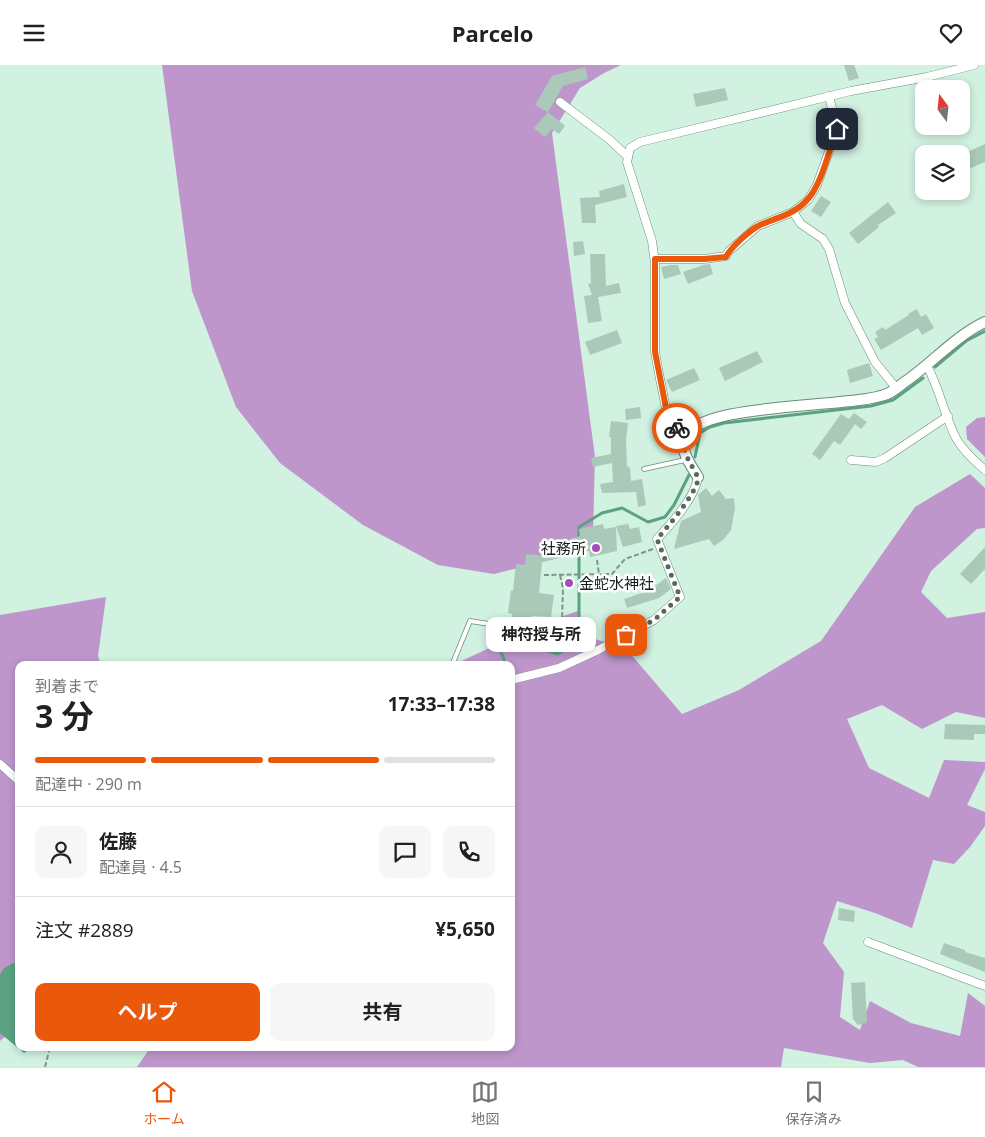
<!DOCTYPE html>
<html lang="ja">
<head>
<meta charset="utf-8">
<style>
	body { margin:0; font-family:"Open Sans","Noto Sans JP",sans-serif; background:#f6f6f6; color:#202124; height:100vh; display:flex; flex-direction:column; font-size:19px; white-space:nowrap }
	* { box-sizing:border-box; margin:0 }
	p { font-size:16px; color:#757577 }
	.icon { flex:none; width:28px; height:28px; fill:none; stroke:currentColor; stroke-width:2; stroke-linecap:round; stroke-linejoin:round }
	.map { position:relative; flex:1; overflow:hidden }
	.panel { position:absolute; left:15px; top:596px; width:500px; height:390px; display:flex; flex-direction:column; background:#fff; border-radius:10px; box-shadow:0 2px 8px #0003 }
	.panel>* { flex:none }
	.needle { width:32px; rotate:345deg }
	.fabs { position:absolute; left:915px; top:15px; display:grid; gap:10px }
	.fabs a { display:grid; place-items:center; width:55px; height:55px; border-radius:10px; background:#fff; box-shadow:0 2px 8px #0003; font-size:25px }
	.pin { position:absolute; display:grid; place-items:center; width:42px; height:42px; color:#fff; margin:-21px; border-radius:10px; box-shadow:0 2px 8px #0006 }
	.courier { position:absolute; display:grid; place-items:center; width:50px; height:50px; margin:-25px; border:4px solid #ea580c; border-radius:50%; background:#fff; color:#222; box-shadow:0 1px 6px #0007 }
	.bubble { position:absolute; height:35px; border-radius:10px; background:#fff; box-shadow:0 2px 8px #0003; font-size:16px; font-weight:700; line-height:35px; text-align:center }
	.summary em { font-style:normal; font-weight:700 }
	.summary div { display:flex; flex-direction:column-reverse }
	.summary { display:flex; align-items:center; justify-content:space-between; height:85px; padding:0 20px }
	h1 { font-size:32px; font-weight:700; line-height:38px }
	.bar { display:grid; grid-template-columns:repeat(4,1fr); gap:8px 5px; align-content:center; height:60px; padding:0 20px }
	.bar i { height:6px; border-radius:4px; background:#e0e0e0 }
	.bar .current { background:#ea580c }
	.bar p { grid-column:span 4 }
	.line { display:flex; align-items:center; gap:12px; padding:0 20px; border-top:1px solid #e0e0e0 }
	.line div { flex:1 }
	.round { display:grid; place-items:center; flex:none; width:52px; height:52px; border-radius:10px; background:#f6f6f6 }
	.primary-button { display:flex; gap:10px; margin-top:auto; padding:10px 20px }
	.primary-button a { flex:1; height:58px; border-radius:10px; background:#ea580c; color:#fff; font-size:20px; font-weight:700; line-height:58px; text-align:center }
	.primary-button a+a { background:#f6f6f6; color:#202124 }
	header { display:flex; justify-content:space-between; align-items:center; height:65px; padding:0 20px; background:#fff; font-size:22px; font-weight:700 }
	.menu { display:flex; justify-content:space-around; align-items:center; height:70px; border-top:1px solid #e0e0e0; background:#fff; font-size:14px; color:#757577 }
	.menu a { display:grid; justify-items:center; gap:2px }
	.menu .current { color:#ea580c }
	.map>svg:first-child { display:block }
</style>
</head>
<body>
<header><svg class="icon" aria-label="menu" viewBox="0 0 24 24"><path d="M4 6h16M4 12h16M4 18h16"/></svg>Parcelo<svg class="icon" aria-label="heart" viewBox="0 0 24 24"><path d="M12 20l-8-8c-3-5 5-10 8-4 3-6 11-1 8 4z"/></svg></header>
<div class="map">
<svg width="985" height="1002" viewBox="0 0 985 1002">
	<rect width="100%" height="100%" fill="#d1f1e1"/>
	<!-- forest -->
	<g fill="#be96cb">
		<path d="M162 0H621L604 8 580 23 552 68 595 392 593 469 570 490 494 509 438 500 363 460 280 398 236 342 192 226Z"/>
		<path d="M985 352V392L967 374 966 362 977 353Z"/>
		<path d="M970 409 985 423V463L977 464 931 506 921 527 947 553 985 547V653L956 647 922 664 882 640 847 654 869 703 929 733 944 695 985 697V704L967 740 985 747V761L970 782 954 799 933 795 912 863 875 848 837 836 823 878 844 907 840 952 860 965 870 936 911 958 960 971 968 928 985 941V1002H918L903 995 870 998 784 983 781 1002H137L150 983 511 982V600H453L540 559 578 546 577 567 628 586 682 649 739 625 821 576 915 442Z"/>
		<path d="M106 532 98 591 101 600H19V960L0 976V550Z"/>
	</g>
	<!-- water -->
	<path fill="#5ba281" d="M19 895V982L31 983 24 988 0 968V910L4 903Z"/>
	<g fill="none" stroke-linecap="round" stroke-linejoin="round">
		<!-- stream -->
		<g stroke="#5ba281" stroke-width="3">
			<path d="M935 302 966 276 985 266"/>
			<path d="M695 392 700 368 710 362 724 358 871 341 893 335 923 313"/>
			<path d="M579 475V462L602 448 622 443 648 457 665 452 674 440 689 410"/>
			<path d="M506 600 497 576 505 573 558 589 574 579 579 564V484"/>
		</g>
	</g>
	<!-- building -->
	<g fill="#aac9b9">
		<path d="M844 0H854L859 13 849 16Z"/>
		<path d="M585 2 588 14 563 21 548 47 535 40 552 11Z"/>
		<path d="M725 23 728 35 696 42 693 29Z"/>
		<path d="M548 47 565 61 559 69 552 64 545 72 534 63Z"/>
		<path d="M985 79V97L971 103 969 100 961 103V90Z"/>
		<path d="M624 119 627 132 595 140 596 158H582L580 133 600 132 599 126Z"/>
		<path d="M821 131 831 137 821 152 811 146Z"/>
		<path d="M888 137 896 148 878 160 879 162 858 179 849 168Z"/>
		<path d="M583 176 585 189 574 191 573 177Z"/>
		<path d="M590 189H605L606 221 619 218 621 228 598 232 602 256 588 258 584 231 592 230 588 219 591 218Z"/>
		<path d="M710 199 713 209 688 219 683 207 703 200Z"/>
		<path d="M671 200H678L681 209 664 214 661 202Z"/>
		<path d="M917 244 921 252 926 249 934 263 922 270 918 263 881 285 874 274 878 272 875 267 883 262 885 265 909 250 908 249Z"/>
		<path d="M617 265 622 278 590 290 585 277Z"/>
		<path d="M757 286 763 297 725 316 719 303Z"/>
		<path d="M869 298 873 311 850 318 847 305Z"/>
		<path d="M694 303 700 315 672 327 666 315Z"/>
		<path d="M640 342 641 353 626 355 625 344Z"/>
		<path d="M854 348 867 357 861 364 855 359 840 380 834 376 820 395 812 389 841 349 849 354Z"/>
		<path d="M611 356 628 358 626 375 627 401 630 403 631 416 642 414 646 440 638 442 636 427 602 428 600 419 613 417 612 398 593 402 591 393 611 389V372H609Z"/>
		<path d="M706 423 712 431 719 425 726 434 734 433 735 443 731 465 723 475 714 481 709 474 674 484 681 456 701 447 698 430Z"/>
		<path d="M603 459 604 464 616 462 617 486 590 492 589 486 584 487 583 485 542 497 539 528 554 530 551 552 532 551 531 559H522V556L512 555V549L508 548 511 525 513 526 516 499 525 500 526 489 546 491 544 484 570 477V474L580 471 579 464Z"/>
		<path d="M628 459 630 464 639 462 642 477 623 482 616 461Z"/>
		<path d="M985 482V504L971 519 960 509Z"/>
		<path d="M666 513 671 524 659 533 627 543 624 534 648 526Z"/>
		<path d="M593 518H618V525L593 527Z"/>
		<path d="M945 659 985 660V669H974V675L944 674Z"/>
		<path d="M839 843 855 846 854 857 838 855Z"/>
		<path d="M944 878 965 885V887L985 893V907L940 889Z"/>
		<path d="M865 917 867 958 858 960 853 954 851 918Z"/>
	</g>
	<g fill="none" stroke-linecap="round" stroke-linejoin="round">
		<defs>
			<g id="service">
				<path d="M644 404 685 395"/>
				<path d="M452 600 470 556 509 562 561 564"/>
			</g>
			<g id="minor">
				<path d="M560 37 610 75 628 92"/>
				<path d="M793 147 801 159 823 174 829 184 845 238 875 297 897 324"/>
				<path d="M655 194H704L726 191 729 186 758 161 793 147 808 135 817 120 837 64 829 31"/>
				<path d="M927 301C940 324 944 350 956 373 963 386 975 396 985 405"/>
				<path d="M684 372 668 353 659 309 655 287V198L652 176 627 97 630 83 640 77 851 26 927 12 974 0"/>
				<path d="M851 395 876 397 885 393 948 351"/>
				<path d="M511 615 559 603 598 585 654 555 680 532 657 474C671 459 695 433 698 412"/>
				<path d="M0 699 19 716"/>
				<path d="M868 877 985 921"/>
			</g>
			<path id="tertiary" d="M698 412C692 402 680 386 684 374 697 336 850 344 887 329 896 325 901 319 909 314 935 295 956 271 985 257"/>
		</defs>
		<!-- service casing -->
		<use href="#service" stroke="#6c8a7b" stroke-width="5.5"/>
		<!-- minor casing -->
		<use href="#minor" stroke="#6c8a7b" stroke-width="9"/>
		<!-- tertiary casing -->
		<use href="#tertiary" stroke="#6c8a7b" stroke-width="12"/>
		<!-- path -->
		<g stroke="#7f968a" stroke-width="2" stroke-dasharray="5 2.5" stroke-linecap="butt">
			<path d="M597 495 599 509"/>
			<path d="M544 510 612 509 625 494 653 484"/>
			<path d="M560 510 563 523 562 557"/>
			<path d="M45 1002 50 982"/>
		</g>
		<!-- service -->
		<use href="#service" stroke="#fff" stroke-width="4"/>
		<!-- minor -->
		<use href="#minor" stroke="#fff" stroke-width="8"/>
		<!-- tertiary -->
		<use href="#tertiary" stroke="#fff" stroke-width="10"/>
	</g>
	<g fill="none" stroke-linecap="round" stroke-linejoin="round">
		<!-- done -->
		<path stroke="#56685f" stroke-width="5" stroke-dasharray="0 9" d="M626 570 654 555 680 532 657 474C666 464 700 424 698 412 697 410 695 408 694 405 688 394 682 385 684 372L677 363"/>
		<!-- route -->
		<path stroke="#ea580c" stroke-width="6" d="M677 363 668 353 655 287V194H704L726 192C731 182 750 165 760 160 776 153 795 149 807 135 822 119 829 85 837 64"/>
	</g>
	<!-- markers -->
	<g fill="#a34ebc" stroke="#fff" stroke-width="2">
		<circle cx="596" cy="483" r="5"/>
		<circle cx="569" cy="518" r="5"/>
	</g>
	<g text-anchor="middle" dominant-baseline="central" stroke-width="5" stroke-linejoin="round" paint-order="stroke">
		<!-- poi labels -->
		<g font-size="15" fill="#131f19" stroke="#fff" text-anchor="end">
			<text x="586" y="483">社務所</text>
			<text x="579" y="518" text-anchor="start">金蛇水神社</text>
		</g>
	</g>
</svg>
<div class="fabs">
<a><svg class="needle" viewBox="-14 -14 28 28"><path d="M0-13l5 13h-10z" fill="#e53935"/><path d="M0 13l5-13h-10z" fill="#757577"/></svg></a>
<a><svg class="icon" aria-label="layers" viewBox="0 0 24 24"><path d="M12 4l9 5-9 5-9-5zM3 14l9 5 9-5"/></svg></a>
</div>
<div class="pin" style="left:626px;top:570px;background:#ea580c"><svg class="icon" aria-label="bag" viewBox="0 0 24 24"><path d="M5 8h14l-1 12H6zM9 8a3 3 0 0 1 6 0"/></svg></div>
<div class="pin" style="left:837px;top:64px;background:#1f2937"><svg class="icon" aria-label="home" viewBox="0 0 24 24"><path d="M3 11l9-7 9 7M6 9v11h12V9"/></svg></div>
<div class="courier" style="left:677px;top:363px"><svg class="icon" aria-label="bike" viewBox="0 0 24 24"><circle cx="6" cy="16" r="4"/><circle cx="18" cy="16" r="4"/><path d="M6 16l4-8h5l3 8M10 8l3 8H6M13 5h3"/></svg></div>
<div class="bubble" style="left:486px;top:552px;width:110px">神符授与所</div>
<section class="panel">
<div class="summary"><div><h1>3 分</h1><p>到着まで</p></div><em>17:33–17:38</em></div>
<div class="bar"><i class="current"></i><i class="current"></i><i class="current"></i><i></i><p>配達中 · 290 m</p></div>
<div class="line" style="height:90px"><a class="round"><svg class="icon" aria-label="person" viewBox="0 0 24 24"><circle cx="12" cy="8" r="4"/><path d="M4 21q1-7 8-7t8 7"/></svg></a><div><b>佐藤</b><p>配達員 · 4.5</p></div><a class="round"><svg class="icon" aria-label="chat" viewBox="0 0 24 24"><path d="M4 5h16v11H9l-5 4z"/></svg></a><a class="round"><svg class="icon" aria-label="phone" viewBox="0 0 24 24"><path d="M5 4h4l2 5-3 2q2 4 5 5l2-3 5 2v4C11 20 4 13 5 4z"/></svg></a></div>
<div class="line" style="height:65px"><div>注文 #2889</div><b>¥5,650</b></div>
<div class="primary-button"><a>ヘルプ</a><a>共有</a></div>
</section>
</div>
<nav class="menu">
<a class="current"><svg class="icon" aria-label="home" viewBox="0 0 24 24"><path d="M3 11l9-7 9 7M6 9v11h12V9"/></svg>ホーム</a>
<a><svg class="icon" aria-label="map" viewBox="0 0 24 24"><path d="M3 6l6-2 6 2 6-2v14l-6 2-6-2-6 2zM9 4v14M15 6v14"/></svg>地図</a>
<a><svg class="icon" aria-label="saved" viewBox="0 0 24 24"><path d="M7 4h10v16l-5-4-5 4z"/></svg>保存済み</a>
</nav>
</body>
</html>
